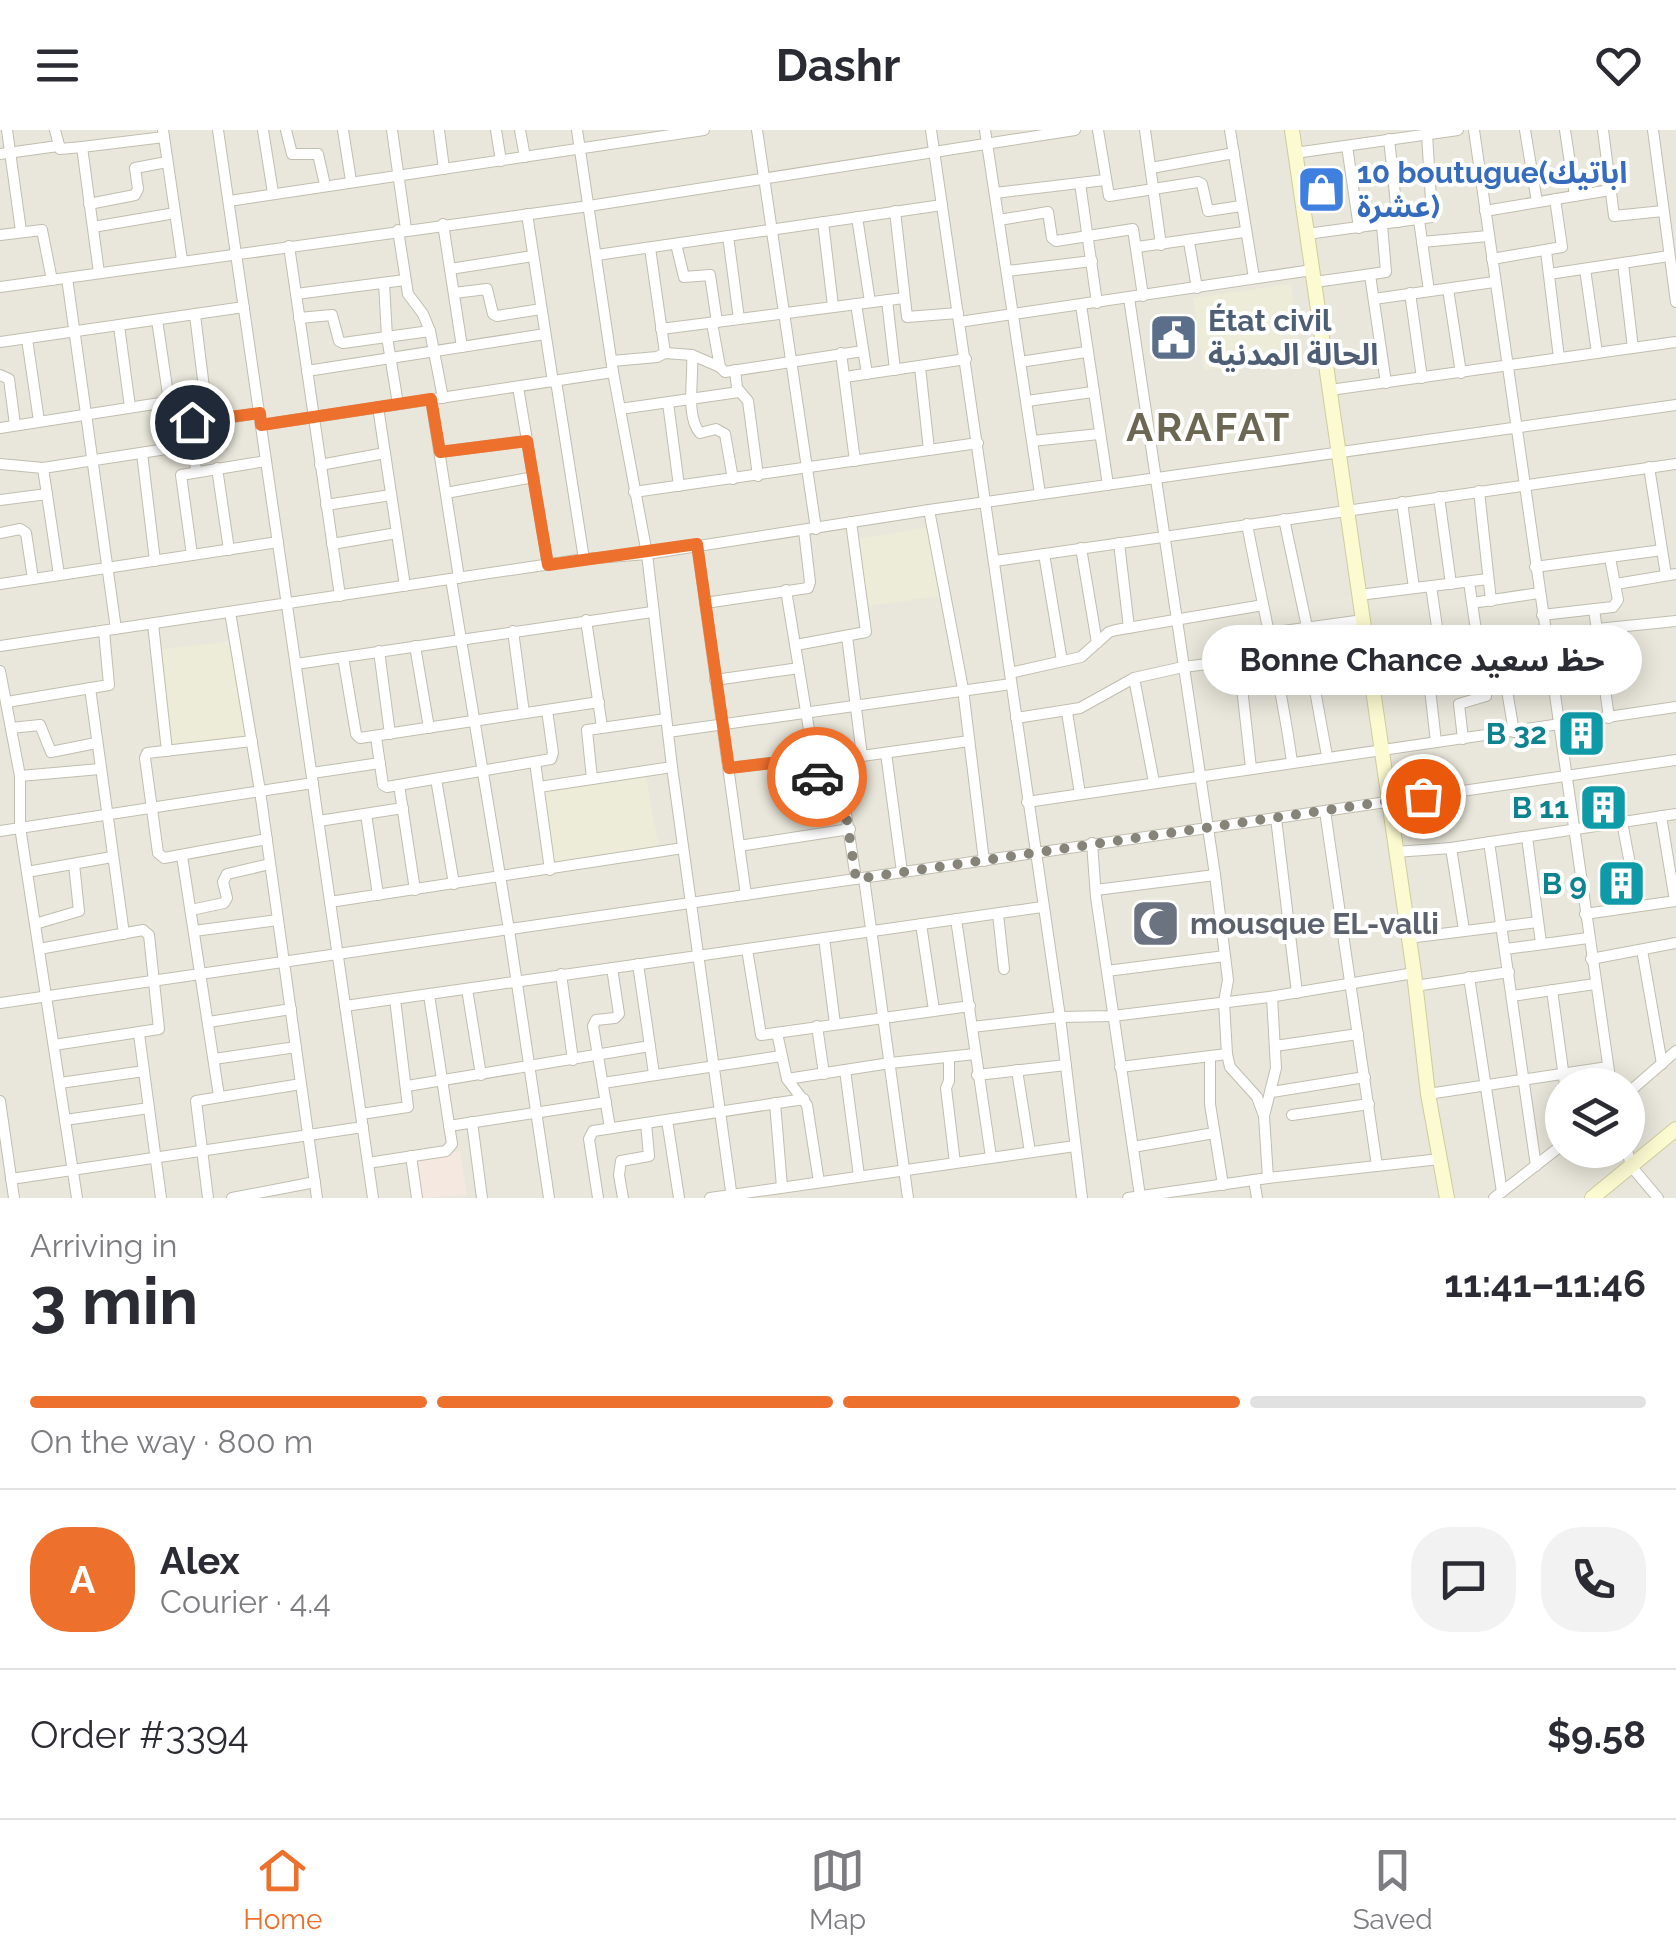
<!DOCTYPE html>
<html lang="en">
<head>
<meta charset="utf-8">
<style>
	body { margin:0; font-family:Raleway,"Noto Sans Arabic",sans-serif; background:#f2f2f3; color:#2b2b33; height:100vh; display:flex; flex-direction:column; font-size:38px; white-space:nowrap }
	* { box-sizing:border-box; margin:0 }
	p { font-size:32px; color:#7c7c81 }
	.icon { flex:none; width:55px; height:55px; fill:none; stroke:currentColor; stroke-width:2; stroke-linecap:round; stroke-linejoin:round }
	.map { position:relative; height:1068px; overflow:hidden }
	.panel { display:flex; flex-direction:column; background:#fff; flex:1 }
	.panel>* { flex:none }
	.fabs { position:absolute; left:1545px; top:938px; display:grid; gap:20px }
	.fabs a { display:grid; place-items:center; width:100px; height:100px; border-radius:50%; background:#fff; box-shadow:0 5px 25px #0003; font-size:50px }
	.pin { position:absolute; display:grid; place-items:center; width:85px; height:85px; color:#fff; margin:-42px; border:5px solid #fff; border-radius:50%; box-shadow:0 2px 10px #0007 }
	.courier { position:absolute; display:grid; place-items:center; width:100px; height:100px; margin:-50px; border:8px solid #ed702c; border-radius:50%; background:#fff; color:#222; box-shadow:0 2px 12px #0007 }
	.bubble { position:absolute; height:70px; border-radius:35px; background:#fff; box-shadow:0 5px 25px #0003; font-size:32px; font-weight:700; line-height:70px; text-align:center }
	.summary em { font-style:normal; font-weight:700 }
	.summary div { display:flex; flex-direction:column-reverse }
	.summary { display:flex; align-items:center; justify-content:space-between; height:170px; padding:0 30px }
	h1 { font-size:65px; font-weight:700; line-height:75px }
	.bar { display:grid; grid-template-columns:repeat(4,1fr); gap:15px 10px; align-content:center; height:120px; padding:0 30px }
	.bar i { height:12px; border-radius:8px; background:#e1e1e2 }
	.bar .selected { background:#ed702c }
	.bar p { grid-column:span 4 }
	.line { display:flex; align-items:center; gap:25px; padding:0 30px; border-top:2px solid #e1e1e2 }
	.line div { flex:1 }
	.round { display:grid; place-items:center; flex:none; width:105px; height:105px; border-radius:40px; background:#f2f2f3 }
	header { display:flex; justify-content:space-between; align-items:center; height:130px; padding:0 30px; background:#fff; font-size:45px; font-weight:700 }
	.menu { display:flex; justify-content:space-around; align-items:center; height:140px; border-top:2px solid #e1e1e2; background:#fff; font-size:28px; color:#7c7c81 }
	.menu a { display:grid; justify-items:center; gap:5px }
	.menu .selected { color:#ed702c }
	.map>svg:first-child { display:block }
</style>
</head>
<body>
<header><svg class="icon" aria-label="menu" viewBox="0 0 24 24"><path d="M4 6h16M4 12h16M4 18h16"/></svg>Dashr<svg class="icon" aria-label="heart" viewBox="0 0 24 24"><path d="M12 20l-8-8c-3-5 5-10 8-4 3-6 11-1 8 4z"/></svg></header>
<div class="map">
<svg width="1676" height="1068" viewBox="0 0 1676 1068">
	<rect width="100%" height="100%" fill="#f5f4ed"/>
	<!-- residential -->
	<path fill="#e9e7db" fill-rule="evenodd" d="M0 0H1676V1068H0ZM1562 955H1628V1020H1562Z"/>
	<!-- education -->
	<g fill="#edecd8">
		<path d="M1291 154 1300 227 1204 240 1193 168Z"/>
		<path d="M930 397 943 466 865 476 858 409Z"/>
		<path d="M233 511 246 610 171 619 158 520Z"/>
		<path d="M645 642 659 719 553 734 541 661Z"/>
	</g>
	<!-- medical -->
	<path fill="#f5e8e1" d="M460 1021 467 1065 419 1068 412 1029Z"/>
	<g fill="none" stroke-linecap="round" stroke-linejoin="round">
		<defs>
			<g id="street">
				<path d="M7 0 21 101"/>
				<path d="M55 0 60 19 82 17"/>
				<path d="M163 0 182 130"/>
				<path d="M218 0 373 1068"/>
				<path d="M263 0 273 63"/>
				<path d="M286 0 292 24H318L325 55"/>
				<path d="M343 0 351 51"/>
				<path d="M392 0 406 99"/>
				<path d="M439 0 444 39"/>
				<path d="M496 0 501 31"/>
				<path d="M520 0 525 27"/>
				<path d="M577 0 613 242 647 424 672 637 732 1068"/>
				<path d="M757 0 816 399"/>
				<path d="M931 0 1060 887 1082 1068"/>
				<path d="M985 0 1040 364"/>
				<path d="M1098 0 1109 66 1198 52 1202 54 1208 81 1241 76"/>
				<path d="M1145 0 1161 115"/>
				<path d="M1230 0 1254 148"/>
				<path d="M1474 0 1611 955"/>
				<path d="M1525 0 1537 72"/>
				<path d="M1565 0 1575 66"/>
				<path d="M1603 0 1614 86 1663 81"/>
				<path d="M1653 0 1676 172"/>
				<path d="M1389 9 1398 92"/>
				<path d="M1347 16 1359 98"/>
				<path d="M1295 23 1458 0"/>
				<path d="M0 24 58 16"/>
				<path d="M1151 38 1234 23"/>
				<path d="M1080 53 1097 173"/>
				<path d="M995 63 1105 50"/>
				<path d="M229 71 704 0"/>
				<path d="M89 74 135 65 138 59 135 38 167 32"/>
				<path d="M895 81 907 187 958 183"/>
				<path d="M1485 81 1610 60"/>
				<path d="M527 84 553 252"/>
				<path d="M857 87 870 172"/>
				<path d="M999 90 1048 82 1052 108 1056 111 1133 99 1143 166"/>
				<path d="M1419 90 1429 161"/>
				<path d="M823 92 833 176"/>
				<path d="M443 94 462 217"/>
				<path d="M93 97 175 83"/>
				<path d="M398 100 408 164 423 184 430 201 443 268"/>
				<path d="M1307 104 1432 87 1427 4"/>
				<path d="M0 105 42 100 52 150"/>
				<path d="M728 106 739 189"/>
				<path d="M1189 112 1197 158"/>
				<path d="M1422 112 1488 106"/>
				<path d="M676 114 684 147 710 145 717 192"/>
				<path d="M289 116 340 466"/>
				<path d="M1137 117 1244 102"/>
				<path d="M1546 121 1559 228"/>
				<path d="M597 125 942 75"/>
				<path d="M1492 129 1562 117 1555 69"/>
				<path d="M1623 134 1633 218"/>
				<path d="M450 139 533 126"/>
				<path d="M1585 139 1597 223"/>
				<path d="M1007 141 1092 131"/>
				<path d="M99 143 82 17 164 7"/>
				<path d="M1549 144 1669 126"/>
				<path d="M1370 145 1386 253"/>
				<path d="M67 148 116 499"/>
				<path d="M1315 152 1386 142 1382 95"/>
				<path d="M384 153 387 207 398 274"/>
				<path d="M0 157 589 76 1075 0"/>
				<path d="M1448 159 1461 243"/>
				<path d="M454 163 487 159 493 184 497 186 541 179"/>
				<path d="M1410 163 1422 248"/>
				<path d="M296 164 405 150"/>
				<path d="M1129 168 1215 745 1228 850 1224 872 1227 924 1230 937 1257 967 1264 986"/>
				<path d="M1374 169 1494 152"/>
				<path d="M887 170 895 240"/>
				<path d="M856 174 867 244"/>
				<path d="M1081 175 1108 355"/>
				<path d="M195 185 208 290"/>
				<path d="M299 188 332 185 339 211 343 213 430 201"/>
				<path d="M157 190 169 271"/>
				<path d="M959 192 1312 140"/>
				<path d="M712 193 720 237 725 242 863 221"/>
				<path d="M119 196 130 277"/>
				<path d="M661 199 904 168"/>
				<path d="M27 209 39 291"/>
				<path d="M0 212 244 177"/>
				<path d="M665 223 692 225 720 237"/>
				<path d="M841 223 855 331"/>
				<path d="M692 225C694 248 685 286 700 303L716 299 725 304 733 349"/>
				<path d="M612 231 657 227 665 223 650 118"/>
				<path d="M1020 232 1086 222"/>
				<path d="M920 237 929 320"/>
				<path d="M735 240 737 258 748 271 758 346"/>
				<path d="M307 241 545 204"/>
				<path d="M0 245 9 249 15 295"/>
				<path d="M845 247 966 229"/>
				<path d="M556 251 584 429"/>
				<path d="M518 257 548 435"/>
				<path d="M1330 260 1676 212"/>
				<path d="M431 269 459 448"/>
				<path d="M1027 271 1093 262"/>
				<path d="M668 273 679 356"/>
				<path d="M378 277 405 456"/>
				<path d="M620 279 739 262"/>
				<path d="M261 295 613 242"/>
				<path d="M0 298 205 266"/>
				<path d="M1032 311 1099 304"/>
				<path d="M440 322 527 311"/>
				<path d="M142 323 155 431"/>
				<path d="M0 334 43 338 192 315"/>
				<path d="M320 335 385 323"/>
				<path d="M1649 337 1666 445"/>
				<path d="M43 338 59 445"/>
				<path d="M217 338 229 420"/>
				<path d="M196 340 190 294 259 283"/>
				<path d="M1479 361 1491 471"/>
				<path d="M634 362 978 313"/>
				<path d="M446 363 534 347"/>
				<path d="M1439 367 1451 454"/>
				<path d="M0 370 47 364"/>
				<path d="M1402 372 1414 458"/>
				<path d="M326 375 391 365"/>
				<path d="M929 380 963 559 984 731"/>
				<path d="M1284 389 1307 497"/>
				<path d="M1247 394C1262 474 1281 552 1292 632"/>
				<path d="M0 403 20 399 26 403 33 449"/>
				<path d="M1119 413 1129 498"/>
				<path d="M332 414 397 403"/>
				<path d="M697 415 746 765"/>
				<path d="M1081 418 1097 513"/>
				<path d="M1044 424 1062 531"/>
				<path d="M192 425 181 345 266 331"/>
				<path d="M995 431 1676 334"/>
				<path d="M1535 437 1662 420"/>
				<path d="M451 449 509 800 549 1068"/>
				<path d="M1469 452 1479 521"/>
				<path d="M0 454 278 412"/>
				<path d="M1616 454 1676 444"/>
				<path d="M786 460 817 648 828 669 846 684 856 749"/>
				<path d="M1359 465 1488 449"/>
				<path d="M705 473 808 458 810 452 804 401"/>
				<path d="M1472 473 1539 463"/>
				<path d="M1594 479 1609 588"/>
				<path d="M230 482 260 661 317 1068"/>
				<path d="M1542 485 1613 477 1618 470 1610 428"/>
				<path d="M586 490 602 597"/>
				<path d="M153 494 167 621"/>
				<path d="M1597 499 1676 491"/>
				<path d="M513 501 524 583"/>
				<path d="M1268 503 1363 490"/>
				<path d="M847 506 862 626 969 611"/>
				<path d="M1424 506 1436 612"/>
				<path d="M1366 512 1438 504 1431 456"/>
				<path d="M796 515 866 502 851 392"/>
				<path d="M0 516 584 429 647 424 929 380 1676 275"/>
				<path d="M415 516 429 598"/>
				<path d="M1500 519 1514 602"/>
				<path d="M379 521 390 604"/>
				<path d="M343 527 356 604 360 608 599 572"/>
				<path d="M1426 530 1546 513"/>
				<path d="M1239 531 1251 638"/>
				<path d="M296 534 652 482"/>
				<path d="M0 541 20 646V697L77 1068"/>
				<path d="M1010 543 1081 527 1109 502 1116 500 1263 475"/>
				<path d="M1312 544 1327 626"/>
				<path d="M1280 547 1370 536"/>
				<path d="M1134 548 1154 652"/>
				<path d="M715 550 799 538"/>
				<path d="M90 558 124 804"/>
				<path d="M7 572 109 555 104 501"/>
				<path d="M1067 582 1080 664"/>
				<path d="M1016 588 1080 578 1134 548 1183 537 1274 526"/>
				<path d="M11 598 40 595 51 622 96 613"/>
				<path d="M668 602 1011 554"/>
				<path d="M376 607 383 655 387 657 551 629 553 623 547 580"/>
				<path d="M1463 609 1459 574 1486 566 1480 521"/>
				<path d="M252 611 147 623 145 628 158 723 164 728 267 709"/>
				<path d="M886 623 902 742"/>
				<path d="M535 632 550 740"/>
				<path d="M729 638 814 628"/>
				<path d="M312 643 380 633"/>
				<path d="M20 646 100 639"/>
				<path d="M436 649 454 754"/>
				<path d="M592 649 587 600 666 589"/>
				<path d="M399 655 415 760"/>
				<path d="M539 657 672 637"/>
				<path d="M1027 672 1676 577"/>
				<path d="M1325 681 1377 1036"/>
				<path d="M366 684 378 765"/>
				<path d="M1661 686 1675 771"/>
				<path d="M1276 688 1297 863"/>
				<path d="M319 691 403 678"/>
				<path d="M1622 692 1638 776"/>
				<path d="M0 701 313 653"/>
				<path d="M1527 707 1541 813"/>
				<path d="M1489 712 1536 1036"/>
				<path d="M1092 713 1096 767 1140 1066"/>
				<path d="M739 716 850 699"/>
				<path d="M1451 718 1464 800"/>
				<path d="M1395 722 1451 718 1676 684"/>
				<path d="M182 726 219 966"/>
				<path d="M27 742 112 727"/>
				<path d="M864 748 908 1068"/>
				<path d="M1096 760 1215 745"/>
				<path d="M330 772 683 718"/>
				<path d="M191 780 224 773 227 768 223 752 227 744 270 734"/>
				<path d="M998 784 1004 839"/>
				<path d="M1585 784 1676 771"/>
				<path d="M956 789 991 1027"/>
				<path d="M35 794 79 781 74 734"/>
				<path d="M921 794 934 880"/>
				<path d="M194 801 278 790"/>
				<path d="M824 808 835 894"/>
				<path d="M1408 808 1538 792"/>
				<path d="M39 819 143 800 149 805 159 899 54 915"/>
				<path d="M747 819 761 905 970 876"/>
				<path d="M1506 819 1588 808"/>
				<path d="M1642 820 1662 934"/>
				<path d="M1591 829 1676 813"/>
				<path d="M638 834 654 944"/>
				<path d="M1107 841 1225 826"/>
				<path d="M561 844 573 930"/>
				<path d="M1469 847 1502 1062"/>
				<path d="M1415 856 1509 842"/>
				<path d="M467 859 481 945"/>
				<path d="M1552 860 1565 955"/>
				<path d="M1512 866 1595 854"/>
				<path d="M0 873 1676 630"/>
				<path d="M345 876 1042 777"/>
				<path d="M209 892 291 879"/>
				<path d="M817 896 824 944"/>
				<path d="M972 897 1060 887 1113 886 1269 867 1414 843"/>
				<path d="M777 903 787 949 807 975 819 1052"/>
				<path d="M139 904 161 1068"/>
				<path d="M1275 916 1358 904"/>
				<path d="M949 927V951L946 958 955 1033"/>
				<path d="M1210 927V974L1223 1055"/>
				<path d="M214 929 296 917"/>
				<path d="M1120 937 1227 924"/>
				<path d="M845 940 859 1046"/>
				<path d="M1017 940 1030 1022"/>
				<path d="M977 945 1066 935"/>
				<path d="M787 949 890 933 975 924"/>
				<path d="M60 953 144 941"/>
				<path d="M603 953 781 926"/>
				<path d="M407 956 650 916"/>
				<path d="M1272 962 1365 947"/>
				<path d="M1628 963 1676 921"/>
				<path d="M1428 964 1608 937"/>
				<path d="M0 971 14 1068"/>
				<path d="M775 973 782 1057"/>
				<path d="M361 984 408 977 395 869"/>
				<path d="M1292 985 1369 974"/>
				<path d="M65 990 149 978"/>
				<path d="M667 990 679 1068"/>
				<path d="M472 992 482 1068"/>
				<path d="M449 996 606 972"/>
				<path d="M610 998 593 896 596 890 615 888 619 884 612 838"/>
				<path d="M1133 1017 1214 1003"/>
				<path d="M1627 1020 1631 1036 1658 1068"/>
				<path d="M411 1026 417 1068"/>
				<path d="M368 1033 446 1021 452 1014 429 865"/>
				<path d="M1268 1048 1264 986 1276 938 1272 867"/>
				<path d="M11 1049 363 997"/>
				<path d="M1254 1050 1257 1068"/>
				<path d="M208 1068 196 971 301 954"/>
				<path d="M232 1068 315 1052"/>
				<path d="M598 1068 589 1009 593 1001 804 969"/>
				<path d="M623 1068 619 1045 621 1031 649 1026 646 993"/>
				<path d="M710 1068 1075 1016"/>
				<path d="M1128 1068 1268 1048 1440 1029"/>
				<path d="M1494 1068 1562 1015"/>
			</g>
			<g id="secondary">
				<path d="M1292 0 1414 843 1428 964 1447 1068"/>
				<path d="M1592 1068 1676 999"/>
			</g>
		</defs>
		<!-- street casing -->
		<use href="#street" stroke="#c1beaf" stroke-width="12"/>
		<!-- secondary casing -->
		<use href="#secondary" stroke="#cfcc9d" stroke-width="16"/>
		<!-- street -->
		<use href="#street" stroke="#fff" stroke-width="10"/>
		<!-- secondary -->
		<use href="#secondary" stroke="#fcfad0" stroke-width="14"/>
	</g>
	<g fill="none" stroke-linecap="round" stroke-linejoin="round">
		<!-- done -->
		<path stroke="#868479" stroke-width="10" stroke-dasharray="0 18" d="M817 647C826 671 836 668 846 684L856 749 1423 666"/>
		<!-- route -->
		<path stroke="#ed702c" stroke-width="12" d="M192 292 260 283 261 295 431 269 440 322 527 311 548 435 697 414 729 638 814 628 817 647"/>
	</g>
	<!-- icons -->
	<defs>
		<symbol id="shop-square" viewBox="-11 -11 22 22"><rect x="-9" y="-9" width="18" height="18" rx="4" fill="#3f7fe0" stroke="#fff"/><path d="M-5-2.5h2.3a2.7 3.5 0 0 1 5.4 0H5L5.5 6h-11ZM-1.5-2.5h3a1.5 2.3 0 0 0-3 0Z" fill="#fff"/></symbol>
		<symbol id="civic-square" viewBox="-11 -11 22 22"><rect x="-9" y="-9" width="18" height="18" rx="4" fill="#5c6f8a" stroke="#fff"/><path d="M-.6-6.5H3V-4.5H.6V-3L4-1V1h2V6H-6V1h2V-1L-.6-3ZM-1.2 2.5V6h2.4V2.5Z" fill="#fff"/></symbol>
		<symbol id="building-square" viewBox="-11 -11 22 22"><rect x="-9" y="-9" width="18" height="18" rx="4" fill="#0f9aa8" stroke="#fff"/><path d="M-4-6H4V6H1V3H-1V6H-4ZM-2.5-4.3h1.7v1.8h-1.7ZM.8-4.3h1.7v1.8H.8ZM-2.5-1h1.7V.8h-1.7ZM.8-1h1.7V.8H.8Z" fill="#fff"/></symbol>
		<symbol id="mosque-square" viewBox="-11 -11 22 22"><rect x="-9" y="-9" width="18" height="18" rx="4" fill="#6b7280" stroke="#fff"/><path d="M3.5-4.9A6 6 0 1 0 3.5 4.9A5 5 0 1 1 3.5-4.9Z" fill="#fff"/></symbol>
	</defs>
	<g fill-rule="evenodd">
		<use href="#shop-square" x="1294" y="32" width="55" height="55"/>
		<use href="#civic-square" x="1146" y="180" width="55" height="55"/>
		<use href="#building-square" x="1554" y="576" width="55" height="55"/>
		<use href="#building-square" x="1576" y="650" width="55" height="55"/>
		<use href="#building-square" x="1594" y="726" width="55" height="55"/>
		<use href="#mosque-square" x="1128" y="766" width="55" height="55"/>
	</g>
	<g text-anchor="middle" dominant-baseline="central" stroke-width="8" stroke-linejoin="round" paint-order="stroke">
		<!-- shop labels -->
		<g font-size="30" font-weight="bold" fill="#366cbe" stroke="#fff" text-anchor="start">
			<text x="1357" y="42">10 boutugue(اباتيك<tspan x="1357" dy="34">عشرة)</tspan></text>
		</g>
		<!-- service labels -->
		<g font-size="30" font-weight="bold" fill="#4e5e75" stroke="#fff" text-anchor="start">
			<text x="1208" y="190">État civil<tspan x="1208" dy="34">الحالة المدنية</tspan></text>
		</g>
		<!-- culture labels -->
		<g font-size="30" font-weight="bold" fill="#0d838f" stroke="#fff" text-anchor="end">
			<text x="1547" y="603">B 32</text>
			<text x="1569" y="677">B 11</text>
			<text x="1587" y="753">B 9</text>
		</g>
		<!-- worship labels -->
		<g font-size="30" font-weight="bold" fill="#5b616d" stroke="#fff" text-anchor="start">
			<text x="1190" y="793">mousque EL-valli</text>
		</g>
		<!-- district labels -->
		<g font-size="40" font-weight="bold" letter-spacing="2.5" fill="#6c6752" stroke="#fff">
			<text x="1209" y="296">ARAFAT</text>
		</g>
	</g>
</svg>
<div class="fabs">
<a><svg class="icon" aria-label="layers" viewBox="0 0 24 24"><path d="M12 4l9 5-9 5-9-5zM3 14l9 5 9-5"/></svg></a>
</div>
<div class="pin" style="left:1423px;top:666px;background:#ea580c"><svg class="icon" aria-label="bag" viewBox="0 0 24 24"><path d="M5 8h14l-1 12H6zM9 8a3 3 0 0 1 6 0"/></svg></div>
<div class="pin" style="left:192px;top:292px;background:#1f2937"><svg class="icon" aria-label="home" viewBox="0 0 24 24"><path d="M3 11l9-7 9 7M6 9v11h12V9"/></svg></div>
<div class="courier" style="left:817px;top:647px"><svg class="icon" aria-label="car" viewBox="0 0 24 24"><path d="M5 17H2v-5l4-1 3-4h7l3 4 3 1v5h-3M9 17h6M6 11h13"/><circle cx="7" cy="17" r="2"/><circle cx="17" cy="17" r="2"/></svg></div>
<div class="bubble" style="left:1202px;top:495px;width:440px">Bonne Chance حظ سعيد</div>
</div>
<section class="panel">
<div class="summary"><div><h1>3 min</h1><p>Arriving in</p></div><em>11:41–11:46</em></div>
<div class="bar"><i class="selected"></i><i class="selected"></i><i class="selected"></i><i></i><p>On the way · 800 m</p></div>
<div class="line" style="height:180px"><b class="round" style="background:#ed702c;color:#fff">A</b><div><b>Alex</b><p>Courier · 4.4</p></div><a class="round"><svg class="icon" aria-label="chat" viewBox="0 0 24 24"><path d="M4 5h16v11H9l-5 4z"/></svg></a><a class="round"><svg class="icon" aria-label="phone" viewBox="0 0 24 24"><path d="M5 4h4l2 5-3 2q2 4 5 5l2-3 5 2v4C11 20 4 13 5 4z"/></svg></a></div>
<div class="line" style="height:130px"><div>Order #3394</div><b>$9.58</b></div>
</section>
<nav class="menu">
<a class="selected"><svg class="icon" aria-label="home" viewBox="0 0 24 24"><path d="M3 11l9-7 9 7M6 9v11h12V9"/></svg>Home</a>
<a><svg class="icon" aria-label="map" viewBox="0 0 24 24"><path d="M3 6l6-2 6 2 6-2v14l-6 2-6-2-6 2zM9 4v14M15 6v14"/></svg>Map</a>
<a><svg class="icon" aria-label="saved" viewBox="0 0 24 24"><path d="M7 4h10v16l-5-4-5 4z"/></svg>Saved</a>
</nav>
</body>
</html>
